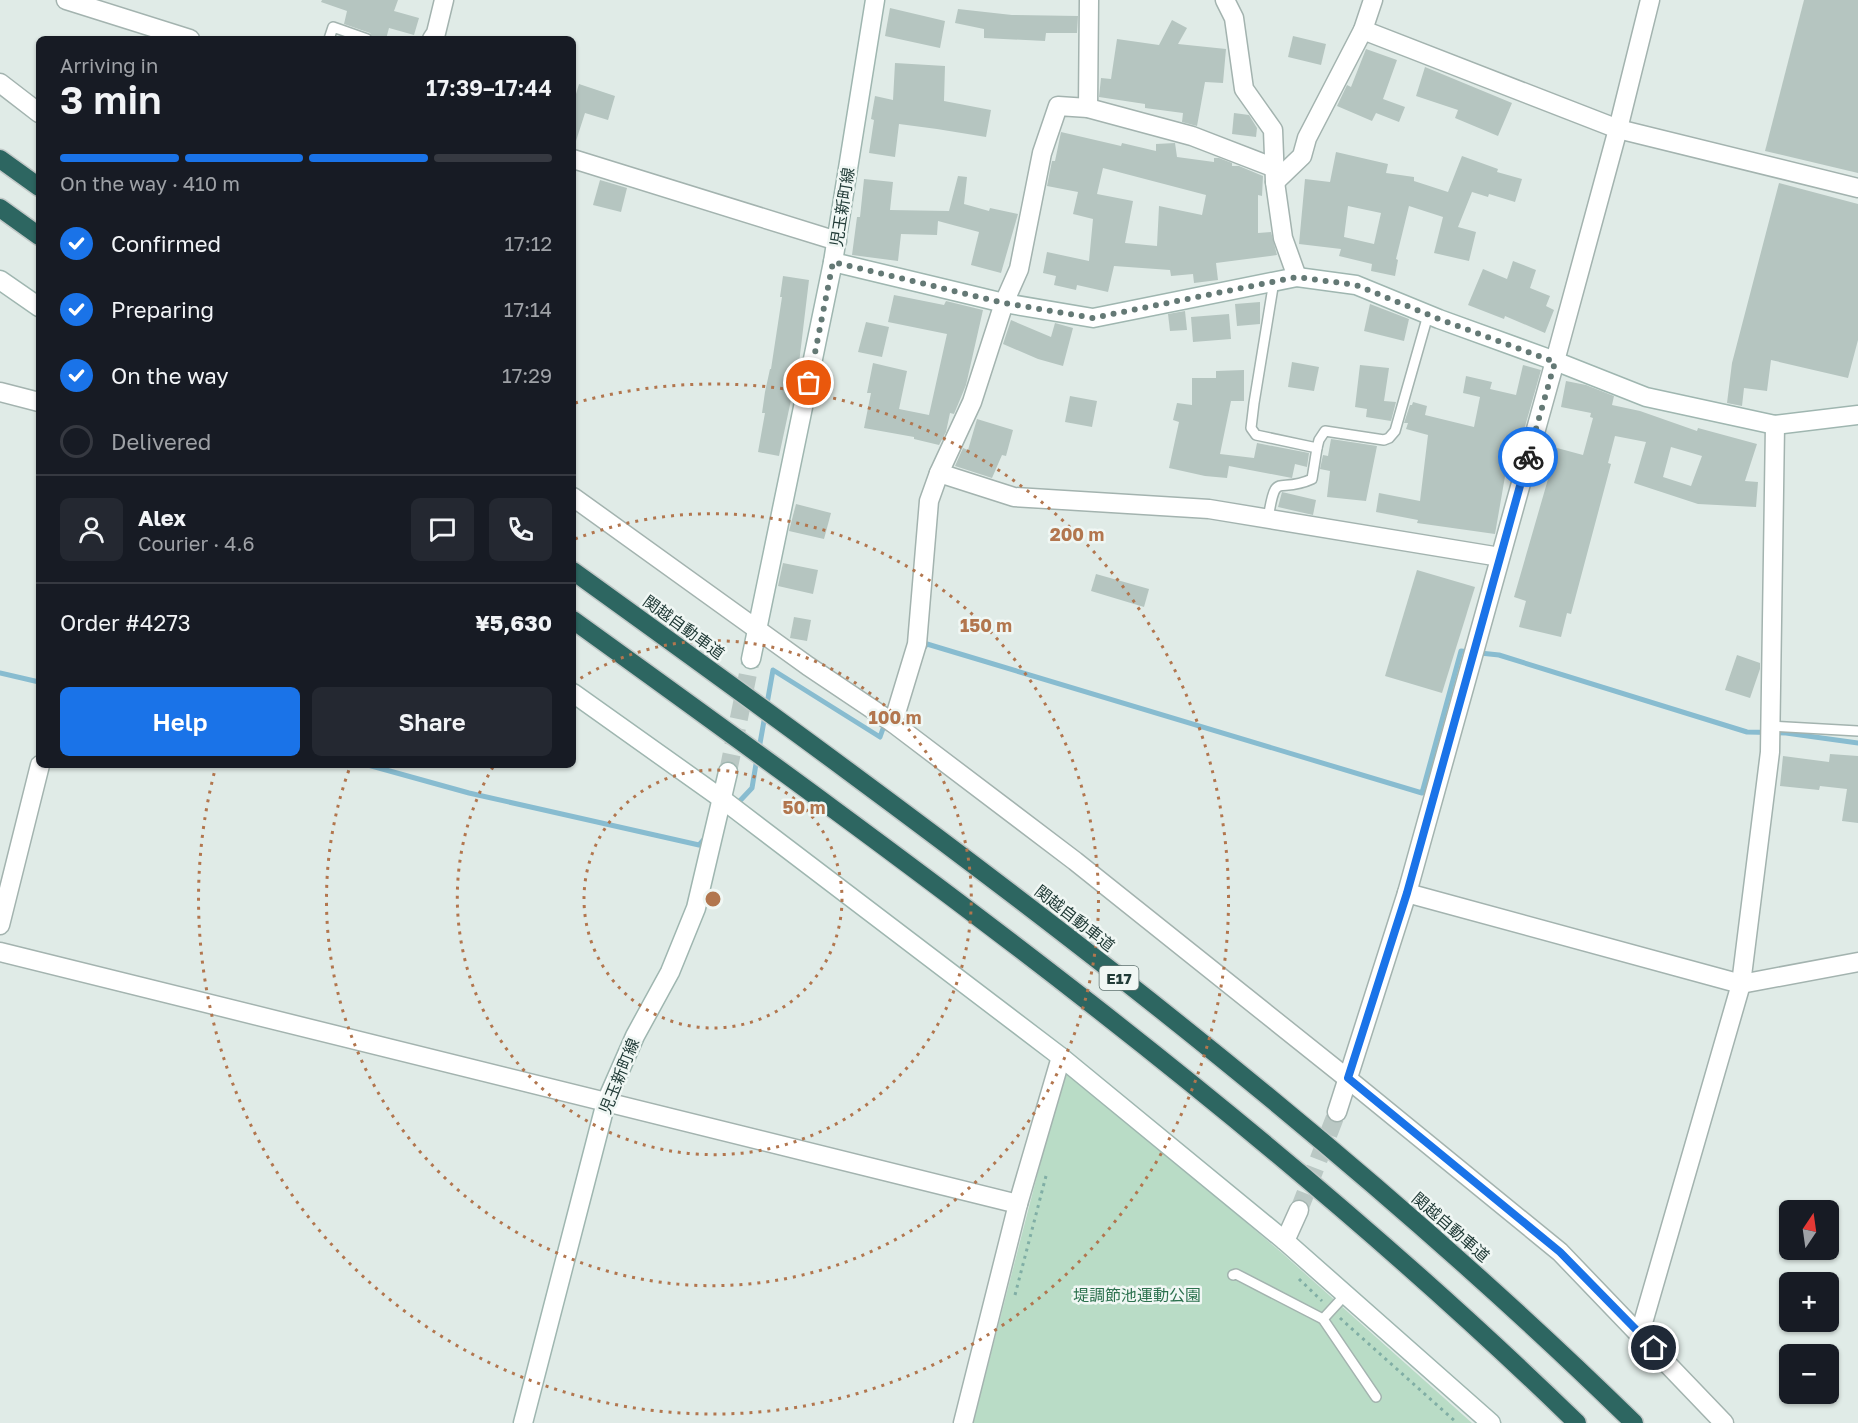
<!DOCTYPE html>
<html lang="en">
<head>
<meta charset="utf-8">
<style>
	body { margin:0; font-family:"Golos Text","Noto Sans JP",sans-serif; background:#242831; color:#f1f3f6; height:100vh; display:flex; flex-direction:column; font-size:22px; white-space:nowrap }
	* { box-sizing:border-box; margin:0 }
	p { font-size:20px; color:#9ea1a6 }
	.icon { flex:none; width:33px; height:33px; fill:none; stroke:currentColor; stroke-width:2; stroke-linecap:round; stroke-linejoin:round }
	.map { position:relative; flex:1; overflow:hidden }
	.panel { position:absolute; left:36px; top:36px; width:540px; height:732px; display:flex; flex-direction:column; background:#171b24; border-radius:9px; box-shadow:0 2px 4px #0004 }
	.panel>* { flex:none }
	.needle { width:39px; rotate:13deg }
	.controls { position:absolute; left:1779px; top:1200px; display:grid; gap:12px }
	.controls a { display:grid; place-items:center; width:60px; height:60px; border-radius:9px; background:#171b24; box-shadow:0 2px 4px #0004; font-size:30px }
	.pin { position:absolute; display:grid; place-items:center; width:51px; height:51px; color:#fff; margin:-26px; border:3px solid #fff; border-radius:50%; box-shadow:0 2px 6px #0007 }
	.courier { position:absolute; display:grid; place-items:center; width:60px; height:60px; margin:-30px; border:4px solid #1a73e8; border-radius:50%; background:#fff; color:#222; box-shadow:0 2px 8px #0007 }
	.headline em { font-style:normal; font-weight:600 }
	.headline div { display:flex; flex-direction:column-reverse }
	.headline { display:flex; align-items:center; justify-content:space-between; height:102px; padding:0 24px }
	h1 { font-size:39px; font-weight:600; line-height:45px }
	.bar { display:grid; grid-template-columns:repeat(4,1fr); gap:9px 6px; align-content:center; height:72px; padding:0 24px }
	.bar i { height:8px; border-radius:4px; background:#363941 }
	.bar .current { background:#1a73e8 }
	.bar p { grid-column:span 4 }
	.line { display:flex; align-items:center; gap:15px; padding:0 24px; border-top:2px solid #363941 }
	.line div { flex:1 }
	.round { display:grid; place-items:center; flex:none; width:63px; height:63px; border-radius:9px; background:#242831 }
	ol { padding:0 24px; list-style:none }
	li { display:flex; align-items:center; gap:18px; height:66px }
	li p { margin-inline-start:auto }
	li .icon { padding:6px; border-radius:50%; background:#1a73e8; color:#fff; stroke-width:4 }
	li:last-child { color:#9ea1a6 }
	li i { width:33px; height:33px; border:3px solid #363941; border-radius:50% }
	.button { display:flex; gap:12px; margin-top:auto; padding:12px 24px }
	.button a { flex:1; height:69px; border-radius:9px; background:#1a73e8; color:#fff; font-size:24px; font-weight:600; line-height:69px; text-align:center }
	.button a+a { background:#242831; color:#f1f3f6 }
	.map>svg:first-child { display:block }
</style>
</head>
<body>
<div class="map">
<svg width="1858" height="1423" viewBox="0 0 1858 1423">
	<rect width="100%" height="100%" fill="#e0ebe7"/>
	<!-- green -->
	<path fill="#b9dcc6" d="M1065 1068 1282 1253 1472 1423H973Z"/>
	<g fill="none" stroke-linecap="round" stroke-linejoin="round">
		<!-- stream -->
		<g stroke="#88bcd0" stroke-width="5">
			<path d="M923 649 927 644 1422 793 1461 651 1499 655 1747 732 1786 733 1858 743"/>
			<path d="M0 673 39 682"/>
			<path d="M759 749 773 670 880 737 885 723"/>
			<path d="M368 765 469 793 699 845 707 836"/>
			<path d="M736 805 752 788 757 758"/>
		</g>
	</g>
	<!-- building -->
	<g fill="#b5c5c0" fill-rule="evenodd">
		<path d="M322 0H398L394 11 419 18 414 35 389 28 386 39H374L370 33 344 24 347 11 321 2Z"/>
		<path d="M1804 0H1858V173L1765 151Z"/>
		<path d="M890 8 945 21 940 48 885 36Z"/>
		<path d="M958 9 1012 15 1078 16 1077 33H1046L1045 41 984 38V29L955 23Z"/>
		<path d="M1172 20 1187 28 1178 44 1226 49 1223 83 1205 82 1197 126 1182 122 1183 113 1145 108V104L1099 97 1101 78 1111 79 1117 39 1159 45Z"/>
		<path d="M1293 36 1326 44 1321 65 1288 57Z"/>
		<path d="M1366 49 1397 60 1383 99 1405 107 1399 122 1376 113 1372 121 1337 106 1347 85 1351 87Z"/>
		<path d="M895 63 945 66 944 101 991 110 986 137 937 129 899 124 895 157 869 153 874 120 871 119 875 96 893 100Z"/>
		<path d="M1425 67 1512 103 1498 136 1455 118 1458 110 1416 96Z"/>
		<path d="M579 84 615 96 608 120 585 113 576 141 573 140V104Z"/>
		<path d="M1234 113 1249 115 1257 128 1256 137 1232 134Z"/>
		<path d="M1061 132 1121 146 1122 143 1156 151V144L1175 143 1177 157 1214 162V158H1219L1232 163V166H1239L1263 176 1262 196 1258 195V233L1271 232 1277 255 1216 263 1218 280 1194 283 1193 274 1171 276 1170 270 1114 266 1108 292 1077 285 1076 290 1054 285 1056 276 1043 273 1047 252 1089 261 1093 219 1073 214 1078 192 1047 186 1052 161H1055ZM1103 168 1206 195 1202 215 1159 206 1157 246 1125 243 1133 201 1097 194Z"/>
		<path d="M1336 152 1388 164 1386 173 1414 177V181L1448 192 1462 156 1498 169 1497 172 1522 179 1515 202 1489 194 1488 197 1472 192 1458 227 1476 232 1469 261 1434 253 1443 217 1409 206 1396 259 1398 260 1395 276 1371 271 1372 264 1339 256 1341 249 1299 244 1305 179 1330 182ZM1348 206 1381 213 1374 244 1344 237Z"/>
		<path d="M958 176 967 177 964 204 989 211 990 208 1018 214 1001 273 971 265 979 232 938 221 937 235 901 234 898 261 852 255 857 217H860L864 179 893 182 890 210 949 211Z"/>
		<path d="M600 180 627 188 621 212 593 205Z"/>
		<path d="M1779 183 1858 204V340L1848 378 1771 360 1767 391 1744 388 1742 406 1727 403 1732 363Z"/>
		<path d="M1513 261 1536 270 1530 288 1550 296 1546 306 1554 310 1545 333 1505 316 1504 319 1468 305 1483 269 1507 279Z"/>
		<path d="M783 276 809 280 799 363 779 456 758 452 765 413H762L765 392 770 369H771L782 297H780Z"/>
		<path d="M894 295 944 305 946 301 983 310 966 385 954 414 950 413 946 432 939 445 914 439V437L864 428 871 393H867L873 363 907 371 899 409 929 415 947 334 888 322Z"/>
		<path d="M1260 302V324L1237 326 1235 304Z"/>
		<path d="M1370 304 1409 319 1404 341 1364 331Z"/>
		<path d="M1185 311 1187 330 1170 331 1168 314Z"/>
		<path d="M1229 314 1231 339 1193 342 1191 317Z"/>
		<path d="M1011 320 1051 337 1055 323 1073 328 1063 366 1038 359 1003 344Z"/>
		<path d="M866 322 889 327 882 357 858 352Z"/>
		<path d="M1292 362 1319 367 1314 391 1288 387Z"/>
		<path d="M1360 365 1389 368 1384 401 1396 402 1391 421 1366 417 1367 409 1355 407Z"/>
		<path d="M1523 365 1541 370 1520 444 1511 442 1495 534 1417 523 1418 520 1376 512 1379 493 1420 501 1428 435 1406 429 1408 423H1404L1410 405H1412L1413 402 1427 406 1425 415 1474 427 1480 397 1463 393 1466 376 1492 382 1490 389 1516 395Z"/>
		<path d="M1244 370V401H1231L1220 454 1254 458 1257 443 1309 453 1307 467 1295 464 1292 478 1229 466 1227 478 1205 476 1169 468 1179 422 1173 420 1177 403 1192 405V378H1216V371Z"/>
		<path d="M1566 381 1586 385 1614 396 1612 405 1640 411 1697 431 1698 428 1757 444 1745 481 1758 482 1756 507 1698 504 1634 483 1646 442 1615 436 1608 463 1611 464 1571 614 1567 613 1561 637 1519 627 1526 601 1514 597 1557 448 1583 455 1593 418 1590 417 1591 413 1561 407ZM1671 447 1702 456 1691 486 1663 477Z"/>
		<path d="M1070 396 1097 401 1092 427 1065 422Z"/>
		<path d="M977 419 1013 430 1006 456 1002 455 992 478 955 466 963 448 968 450Z"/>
		<path d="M1331 439 1377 446 1366 501 1327 497 1330 471 1320 469 1323 455 1328 456Z"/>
		<path d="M1282 492 1316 500 1313 515 1278 507Z"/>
		<path d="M796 504 831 513 824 539 789 531Z"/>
		<path d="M783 563 818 570 813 594 778 586Z"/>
		<path d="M1417 570 1475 587 1442 693 1385 676Z"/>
		<path d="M1096 574 1149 589 1144 607 1091 591Z"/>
		<path d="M794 617 811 620 807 641 790 638Z"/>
		<path d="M1737 655 1760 663V669L1750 698 1725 690Z"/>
		<path d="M1830 754 1858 756V823L1842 821 1847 789 1820 786 1819 790 1780 786 1783 756 1829 762Z"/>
	</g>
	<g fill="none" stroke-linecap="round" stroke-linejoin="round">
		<!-- street-tunnel -->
		<path stroke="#bac8c4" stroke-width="18" stroke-dasharray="18 9" stroke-linecap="butt" d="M1299 1210 1337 1112"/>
		<!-- secondary-tunnel -->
		<path stroke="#bac8c4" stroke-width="18" stroke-dasharray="18 9" stroke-linecap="butt" d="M728 772 751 659"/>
		<defs>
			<g id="lane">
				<path d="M329 39 333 27 367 39"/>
				<path d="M1274 281 1254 403 1251 428 1256 435 1317 448 1319 440 1325 431 1384 440 1389 438 1395 431 1428 315"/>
				<path d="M1268 519C1276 468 1277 495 1312 479L1317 448"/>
				<path d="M1771 726 1858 731"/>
				<path d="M1233 1275 1236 1274 1323 1319 1376 1397"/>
				<path d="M1323 1319 1346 1294"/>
			</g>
			<g id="street">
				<path d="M66 0 190 39"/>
				<path d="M1225 0 1234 18 1244 89 1273 130 1275 182 1283 238 1297 277"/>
				<path d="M1363 30 1618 129 1858 188"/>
				<path d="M432 39 436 33 444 0"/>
				<path d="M0 83 39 113"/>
				<path d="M1088 108 1089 0"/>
				<path d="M573 159 837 241"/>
				<path d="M1275 182 1302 156 1307 138 1363 30 1373 0"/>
				<path d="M0 392 39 402"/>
				<path d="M939 473 1014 497 1209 509 1500 557"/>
				<path d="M573 497 808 666 893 723 1075 861 1348 1079 1560 1252 1724 1423"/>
				<path d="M893 723 917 644 929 501 939 473 972 402 1004 303 1019 269 1042 153 1058 106 1088 108 1192 136 1275 168"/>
				<path d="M1407 893 1741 984 1858 962"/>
				<path d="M0 925 40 765"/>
				<path d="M0 952 1018 1204"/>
				<path d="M1337 1112 1407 893 1555 361 1618 129 1650 0"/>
				<path d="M1285 1241 1299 1210"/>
				<path d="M1640 1333 1741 984 1770 752 1775 425"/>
				<path d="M963 1423 1018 1204 1061 1057"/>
			</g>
			<g id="secondary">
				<path d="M833 262 1004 303 1093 318 1297 277 1356 285 1439 319 1555 361 1646 397 1775 425 1858 415"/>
				<path d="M0 280 39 307"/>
				<path d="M751 659 833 262 875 0"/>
				<path d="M573 693 722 799 1061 1057 1285 1241 1491 1423"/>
				<path d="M523 1423 606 1102 635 1036 670 972 696 908 728 772"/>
			</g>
			<g id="highway">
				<path d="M0 159 39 187"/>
				<path d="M0 208 39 236"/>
				<path d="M573 571C941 836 1309 1105 1634 1423"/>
				<path d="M573 620C920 870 1270 1124 1577 1423"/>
			</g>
		</defs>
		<!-- lane casing -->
		<use href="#lane" stroke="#a3b3af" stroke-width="12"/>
		<!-- street casing -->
		<use href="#street" stroke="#a3b3af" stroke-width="21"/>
		<!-- secondary casing -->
		<use href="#secondary" stroke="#9fb6b0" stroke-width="21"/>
		<!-- highway casing -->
		<use href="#highway" stroke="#c1c8c7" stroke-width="21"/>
		<!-- path -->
		<g stroke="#80aea5" stroke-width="3" stroke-dasharray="3 4.5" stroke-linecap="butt">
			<path d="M1299 1279 1322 1301"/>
			<path d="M1015 1295 1046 1176"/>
			<path d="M1340 1318 1457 1423"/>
		</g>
		<!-- lane -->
		<use href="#lane" stroke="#fff" stroke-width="9"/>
		<!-- street -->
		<use href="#street" stroke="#fff" stroke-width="18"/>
		<!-- secondary -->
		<use href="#secondary" stroke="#fff" stroke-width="18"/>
		<!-- highway -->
		<use href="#highway" stroke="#2d6661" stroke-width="18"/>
	</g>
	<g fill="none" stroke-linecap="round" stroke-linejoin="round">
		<!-- done -->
		<path stroke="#647975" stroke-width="6" stroke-dasharray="0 10.8" d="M809 383 833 262 1004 303 1093 318 1297 277 1356 285 1439 319 1555 362 1528 457"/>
		<!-- route -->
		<path stroke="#1a73e8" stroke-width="8" d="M1528 457 1407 893 1348 1078 1560 1252 1654 1348"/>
	</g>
	<!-- distance rings -->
	<g fill="none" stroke="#b2764e" stroke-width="3" stroke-dasharray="3 6">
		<circle cx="713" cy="899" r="129"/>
		<path d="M573 683A257 257 0 1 1 493 767"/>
		<path d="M575 539A386 386 0 1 1 350 767"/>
		<path d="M575 403A515 515 0 1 1 216 766"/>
	</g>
	<g text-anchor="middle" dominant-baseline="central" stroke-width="5" stroke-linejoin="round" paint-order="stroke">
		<!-- shield labels -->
		<rect fill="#f0f7f4" stroke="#5f7370" stroke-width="1.5" x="1099.5" y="966" width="39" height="24" rx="4.5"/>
		<g font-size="15" font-weight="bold" fill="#213b37">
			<text x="1119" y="978">E17</text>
		</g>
		<!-- street labels -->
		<g font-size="16" fill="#213b37" stroke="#f0f7f4">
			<text transform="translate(842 207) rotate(-81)">児玉新町線</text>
			<text transform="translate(684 627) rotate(36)">関越自動車道</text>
			<text transform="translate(1075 918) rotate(38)">関越自動車道</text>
			<text transform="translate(619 1076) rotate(-68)">児玉新町線</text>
			<text transform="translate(1451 1227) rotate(41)">関越自動車道</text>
		</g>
		<!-- park labels -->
		<g font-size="16" fill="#2c714e" stroke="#f0f7f4">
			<text x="1137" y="1295">堤調節池運動公園</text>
		</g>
	</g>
	<circle cx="713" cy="899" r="9" fill="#b2764e" stroke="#f0f7f4" stroke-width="3"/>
	<g font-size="18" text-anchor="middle" font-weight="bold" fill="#b2764e" stroke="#f0f7f4" stroke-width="5" stroke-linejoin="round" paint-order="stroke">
		<text x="1077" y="541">200 m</text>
		<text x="986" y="632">150 m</text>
		<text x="895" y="724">100 m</text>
		<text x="804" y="814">50 m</text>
	</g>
</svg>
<div class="controls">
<a><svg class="needle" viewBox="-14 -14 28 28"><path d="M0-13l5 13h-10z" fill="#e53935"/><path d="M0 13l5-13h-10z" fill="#9ea1a6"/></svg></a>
<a>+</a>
<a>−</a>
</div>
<div class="pin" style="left:809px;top:383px;background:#ea580c"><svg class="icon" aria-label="bag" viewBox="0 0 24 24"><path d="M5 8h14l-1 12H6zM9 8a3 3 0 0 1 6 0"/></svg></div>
<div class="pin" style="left:1654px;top:1348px;background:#1f2937"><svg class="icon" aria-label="home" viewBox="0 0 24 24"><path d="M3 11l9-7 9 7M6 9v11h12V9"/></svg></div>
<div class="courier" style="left:1528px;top:457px"><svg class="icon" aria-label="bike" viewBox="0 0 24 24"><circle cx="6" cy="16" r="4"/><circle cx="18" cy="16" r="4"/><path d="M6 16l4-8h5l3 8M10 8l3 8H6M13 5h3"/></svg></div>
<section class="panel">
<div class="headline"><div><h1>3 min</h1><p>Arriving in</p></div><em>17:39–17:44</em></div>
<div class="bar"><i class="current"></i><i class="current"></i><i class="current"></i><i></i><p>On the way · 410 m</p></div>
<ol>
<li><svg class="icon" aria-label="check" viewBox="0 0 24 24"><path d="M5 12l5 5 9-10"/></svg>Confirmed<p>17:12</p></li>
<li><svg class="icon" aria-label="check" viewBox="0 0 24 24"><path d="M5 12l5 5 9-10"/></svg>Preparing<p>17:14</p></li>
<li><svg class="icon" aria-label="check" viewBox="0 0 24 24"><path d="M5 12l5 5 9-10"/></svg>On the way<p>17:29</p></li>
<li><i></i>Delivered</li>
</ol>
<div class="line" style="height:108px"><a class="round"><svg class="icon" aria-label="person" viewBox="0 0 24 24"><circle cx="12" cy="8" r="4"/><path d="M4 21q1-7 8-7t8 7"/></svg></a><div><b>Alex</b><p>Courier · 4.6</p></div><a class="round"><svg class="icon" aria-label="chat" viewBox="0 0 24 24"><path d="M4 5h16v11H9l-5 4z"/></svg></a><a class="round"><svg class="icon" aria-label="phone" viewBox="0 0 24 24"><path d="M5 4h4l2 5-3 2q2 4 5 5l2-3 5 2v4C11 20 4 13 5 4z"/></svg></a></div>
<div class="line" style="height:78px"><div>Order #4273</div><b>¥5,630</b></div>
<div class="button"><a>Help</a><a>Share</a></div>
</section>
</div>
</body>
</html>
